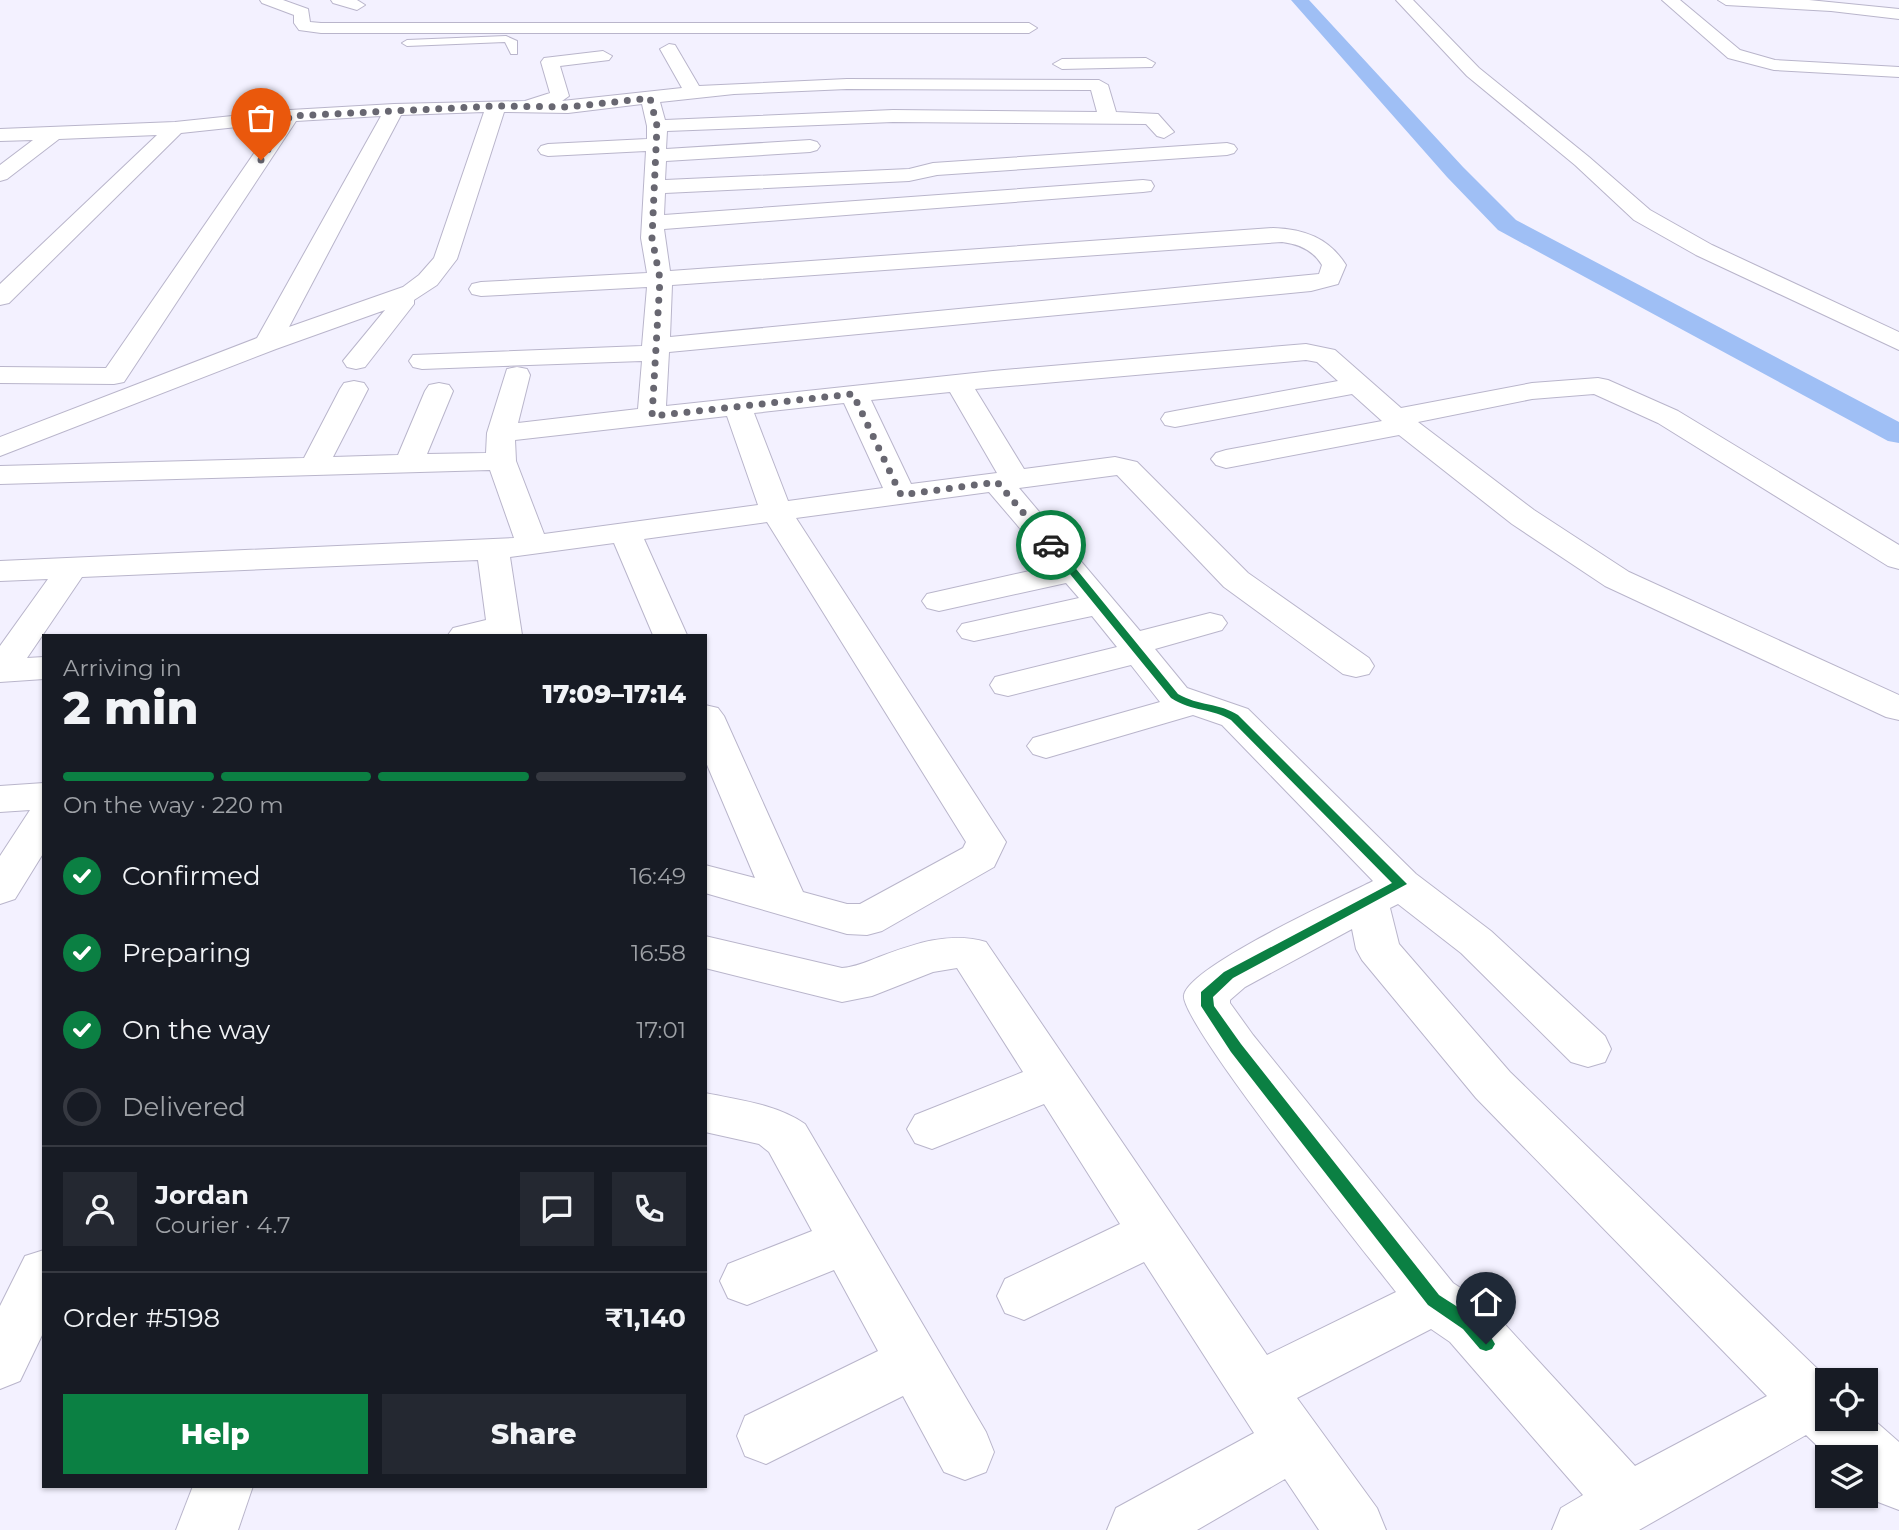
<!DOCTYPE html>
<html lang="en">
<head>
<meta charset="utf-8">
<style>
	body { margin:0; font-family:Montserrat,sans-serif; background:#242831; color:#f1f3f6; height:100vh; display:flex; flex-direction:column; font-size:26px; white-space:nowrap }
	* { box-sizing:border-box; margin:0 }
	p { font-size:23px; color:#9ea1a6 }
	.icon { flex:none; width:38px; height:38px; fill:none; stroke:currentColor; stroke-width:2; stroke-linecap:round; stroke-linejoin:round }
	.map { position:relative; flex:1; overflow:hidden }
	.sheet { position:absolute; left:42px; top:634px; width:665px; height:854px; display:flex; flex-direction:column; background:#171b24; border-radius:0px; box-shadow:0 2px 5px #0004 }
	.sheet>* { flex:none }
	.controls { position:absolute; left:1815px; top:1368px; display:grid; gap:14px }
	.controls a { display:grid; place-items:center; width:63px; height:63px; border-radius:0px; background:#171b24; box-shadow:0 2px 5px #0004; font-size:35px }
	.pin { position:absolute; display:grid; place-items:center; width:60px; height:60px; color:#fff; margin:-72px -30px; border-radius:50% 50% 50% 0; rotate:-45deg; box-shadow:0 0 7px #0007 }
	.pin .icon { rotate:45deg }
	.courier { position:absolute; display:grid; place-items:center; width:70px; height:70px; margin:-35px; border:5px solid #0b8043; border-radius:50%; background:#fff; color:#222; box-shadow:0 2px 9px #0007 }
	.overview em { font-style:normal; font-weight:800 }
	.overview div { display:flex; flex-direction:column-reverse }
	.overview { display:flex; align-items:center; justify-content:space-between; height:119px; padding:0 21px }
	h1 { font-size:46px; font-weight:800; line-height:52px }
	.bar { display:grid; grid-template-columns:repeat(4,1fr); gap:10px 7px; align-content:center; height:84px; padding:0 21px }
	.bar i { height:9px; border-radius:5px; background:#363941 }
	.bar .active { background:#0b8043 }
	.bar p { grid-column:span 4 }
	.line { display:flex; align-items:center; gap:18px; padding:0 21px; border-top:2px solid #363941 }
	.line div { flex:1 }
	.round { display:grid; place-items:center; flex:none; width:74px; height:74px; border-radius:0px; background:#242831 }
	ol { padding:0 21px; list-style:none }
	li { display:flex; align-items:center; gap:21px; height:77px }
	li p { margin-inline-start:auto }
	li .icon { padding:7px; border-radius:50%; background:#0b8043; color:#fff; stroke-width:4 }
	li:last-child { color:#9ea1a6 }
	li i { width:38px; height:38px; border:4px solid #363941; border-radius:50% }
	.cta { display:flex; gap:14px; margin-top:auto; padding:14px 21px }
	.cta a { flex:1; height:80px; border-radius:0px; background:#0b8043; color:#fff; font-size:28px; font-weight:800; line-height:80px; text-align:center }
	.cta a+a { background:#242831; color:#f1f3f6 }
	.map>svg:first-child { display:block }
</style>
</head>
<body>
<div class="map">
<svg width="1899" height="1530" viewBox="0 0 1899 1530">
	<rect width="100%" height="100%" fill="#f3f1ff"/>
	<g fill="none" stroke-linecap="round" stroke-linejoin="round">
		<!-- canal -->
		<path fill="#9fbff5" fill-rule="evenodd" d="M1291 0H1309L1463 167 1516 220 1899 422V443L1888 441 1498 230 1447 177Z"/>
		<defs>
			<path id="lane" d="M506 36 517 41V54H511L505 42 407 46 402 43 407 40Z"/>
			<g id="street">
				<path d="M260 0H283L308 9 310 22 321 23H1029L1037 28 1029 33H321L299 30 294 23V15L262 3Z"/>
				<path d="M331 0H357L365 5 357 10 333 3Z"/>
				<path d="M1396 0H1413L1479 68 1589 157 1650 210 1712 245 1899 332V350L1696 255 1634 220 1575 165 1467 76Z"/>
				<path d="M1662 0H1680L1740 50 1775 60 1899 67V77L1774 70 1728 58Z"/>
				<path d="M1718 0H1809L1899 9V19L1831 11 1726 5Z"/>
				<path d="M669 44 675 45 699 86 847 79 1099 80 1108 85 1116 112 1158 114 1174 132 1164 138 1157 136 1146 124 893 122 667 131 666 149 810 140 817 142 820 146 817 150 810 152 666 161 665 180 909 169 933 163 1227 143 1234 145 1237 149 1234 153 1227 155 937 175 909 181 665 193 664 215 1143 180 1151 181 1154 186 1151 191 1143 192 664 229 670 271 1273 228C1304 229 1329 238 1346 265L1338 284 1311 291 669 352 666 406 993 371 1306 344 1335 350 1401 408 1532 383 1598 378 1608 380 1678 411 1899 545V569L1888 566 1658 423 1594 394 1532 399 1418 422 1534 510 1629 572 1899 695V720L1886 717 1605 586 1512 524 1399 435 1226 468 1216 465 1211 459 1216 453 1226 450 1382 421 1352 394 1175 427 1165 425 1161 419 1165 413 1175 411 1338 381 1317 362 1306 360 975 389 1024 469 1115 457 1137 462 1248 573 1369 658 1374 666 1369 674 1356 677 1343 674 1224 587 1117 475 1019 488 1140 631 1210 613 1222 616 1227 623 1222 630 1155 649 1187 688 1248 709 1416 874 1491 931 1605 1036 1611 1049 1605 1062 1588 1067 1571 1062 1461 953 1398 904 1390 908 1399 944 1510 1072 1830 1381H1827V1419H1866V1413L1899 1442V1510L1878 1502 1866 1490V1458H1830L1806 1435 1639 1530H1552L1561 1508 1583 1495 1450 1342 1431 1329 1297 1398 1377 1508 1386 1530H1319L1285 1479 1197 1530H1107L1116 1508 1254 1433 1144 1262 1024 1320 1005 1313 997 1296 1005 1279 1120 1224 1044 1104 932 1149 915 1143 907 1129 915 1115 1023 1072 957 968 933 972 872 996 842 1002 705 968V936L842 968C855 967 866 962 879 957 914 944 949 931 986 942L1267 1355 1396 1292C1368 1256 1178 1020 1184 995 1189 966 1342 897 1373 881L1222 725 1193 715 1046 758 1033 754 1027 746 1033 738 1160 702 1131 665 1008 696 995 693 990 685 995 677 1117 647 1092 616 974 641 962 638 957 631 962 624 1079 598 1066 583 939 611 927 608 922 601 927 594 1052 566 989 492 796 518 1006 842 994 867 882 931 867 935 847 934 705 893V865L755 878 705 760V705L718 708 724 716 803 892 847 904H860L963 848 966 842 767 522 644 539 687 635H653L614 543 510 557 522 635H448L453 628 486 620 478 560 82 577 27 658 44 657V679L0 682V646L48 579 0 581V561L514 538 490 470 0 484V466L304 458 340 389 344 383 354 381 364 383 368 389 333 457 398 455 425 391 429 385 439 383 449 385 453 391 427 454 486 453 487 433 507 369 517 367 527 369 530 375 518 423 638 409 642 361 422 369 413 367 409 361 413 355 642 346 647 287 481 296 472 294 469 289 472 284 481 282 647 273 641 238 646 151 548 156 541 154 538 150 541 146 548 144 647 139V126L642 104 568 113 504 112 457 259 437 285 414 300V304L365 367 356 369 347 367 343 361 385 310 276 349 0 456V437L257 338 381 116 296 121 124 382 114 384 0 383V367L106 368 275 123 181 133 9 303 0 305V284L157 135 59 139 7 179 0 181V165L33 140 0 141V129L175 122 290 110 394 104 525 101 550 93 541 62 544 58 603 51 612 56 609 60 560 66 569 96 562 101 682 88 660 49ZM847 89 1091 90 1097 112 893 110 665 120 660 102 734 94ZM484 112 434 258 419 275 403 287 289 327 401 115ZM1282 242C1299 244 1313 250 1322 265L1319 274 670 337 672 285ZM950 392 997 473 911 484 871 400ZM844 403 883 488 788 501 754 413ZM727 416 758 505 544 534 516 461 515 440ZM1352 929 1356 949 1362 960 1476 1098 1767 1396 1635 1466 1488 1306 1453 1283 1253 1035 1230 1003V1000L1245 987Z"/>
				<path d="M1146 58 1155 63 1152 67 1062 69 1053 64 1062 59Z"/>
				<path d="M44 783V852L15 899 0 904V856L30 810 0 812V786Z"/>
				<path d="M705 1093C739 1100 776 1104 805 1124L986 1432 994 1452 986 1472 965 1480 944 1472 903 1396 766 1464 745 1456 737 1436 745 1416 878 1351 834 1270 747 1305 728 1298 720 1281 728 1264 812 1231 769 1152 759 1144 705 1132Z"/>
				<path d="M44 1250V1331L20 1381 0 1389V1306L25 1256Z"/>
				<path d="M193 1486H253L238 1530H176Z"/>
			</g>
		</defs>
		<!-- lane casing -->
		<use href="#lane" stroke="#b9b5cb" stroke-width="2"/>
		<!-- street casing -->
		<use href="#street" stroke="#b9b5cb" stroke-width="2"/>
		<!-- lane -->
		<use href="#lane" fill="#fff" fill-rule="evenodd"/>
		<!-- street -->
		<use href="#street" fill="#fff" fill-rule="evenodd"/>
	</g>
	<!-- route -->
	<path fill="#0b8043" d="M1048 543H1055L1178 694C1198 706 1220 703 1238 715L1407 884 1233 978 1213 997 1214 1006 1241 1044 1439 1295C1459 1308 1484 1322 1495 1344L1492 1349 1486 1351 1480 1349 1463 1329 1428 1305 1231 1052 1201 1006V992L1224 972 1392 883 1231 720C1212 708 1193 712 1171 698L1048 547Z"/>
	<g fill="none" stroke-linecap="round" stroke-linejoin="round">
		<!-- done -->
		<path stroke="#686771" stroke-width="7" stroke-dasharray="0 12.6" d="M261 160 290 116 496 106 569 107 650 98 657 126 652 238 660 279 652 416 853 394 901 495 997 482 1051 545"/>
	</g>
</svg>
<div class="controls">
<a><svg class="icon" aria-label="locate" viewBox="0 0 24 24"><circle cx="12" cy="12" r="6"/><path d="M12 2v4M12 18v4M2 12h4M18 12h4"/></svg></a>
<a><svg class="icon" aria-label="layers" viewBox="0 0 24 24"><path d="M12 4l9 5-9 5-9-5zM3 14l9 5 9-5"/></svg></a>
</div>
<div class="pin" style="left:261px;top:160px;background:#ea580c"><svg class="icon" aria-label="bag" viewBox="0 0 24 24"><path d="M5 8h14l-1 12H6zM9 8a3 3 0 0 1 6 0"/></svg></div>
<div class="pin" style="left:1486px;top:1344px;background:#1f2937"><svg class="icon" aria-label="home" viewBox="0 0 24 24"><path d="M3 11l9-7 9 7M6 9v11h12V9"/></svg></div>
<div class="courier" style="left:1051px;top:545px"><svg class="icon" aria-label="car" viewBox="0 0 24 24"><path d="M5 17H2v-5l4-1 3-4h7l3 4 3 1v5h-3M9 17h6M6 11h13"/><circle cx="7" cy="17" r="2"/><circle cx="17" cy="17" r="2"/></svg></div>
<section class="sheet">
<div class="overview"><div><h1>2 min</h1><p>Arriving in</p></div><em>17:09–17:14</em></div>
<div class="bar"><i class="active"></i><i class="active"></i><i class="active"></i><i></i><p>On the way · 220 m</p></div>
<ol>
<li><svg class="icon" aria-label="check" viewBox="0 0 24 24"><path d="M5 12l5 5 9-10"/></svg>Confirmed<p>16:49</p></li>
<li><svg class="icon" aria-label="check" viewBox="0 0 24 24"><path d="M5 12l5 5 9-10"/></svg>Preparing<p>16:58</p></li>
<li><svg class="icon" aria-label="check" viewBox="0 0 24 24"><path d="M5 12l5 5 9-10"/></svg>On the way<p>17:01</p></li>
<li><i></i>Delivered</li>
</ol>
<div class="line" style="height:126px"><a class="round"><svg class="icon" aria-label="person" viewBox="0 0 24 24"><circle cx="12" cy="8" r="4"/><path d="M4 21q1-7 8-7t8 7"/></svg></a><div><b>Jordan</b><p>Courier · 4.7</p></div><a class="round"><svg class="icon" aria-label="chat" viewBox="0 0 24 24"><path d="M4 5h16v11H9l-5 4z"/></svg></a><a class="round"><svg class="icon" aria-label="phone" viewBox="0 0 24 24"><path d="M5 4h4l2 5-3 2q2 4 5 5l2-3 5 2v4C11 20 4 13 5 4z"/></svg></a></div>
<div class="line" style="height:91px"><div>Order #5198</div><b>₹1,140</b></div>
<div class="cta"><a>Help</a><a>Share</a></div>
</section>
</div>
</body>
</html>
